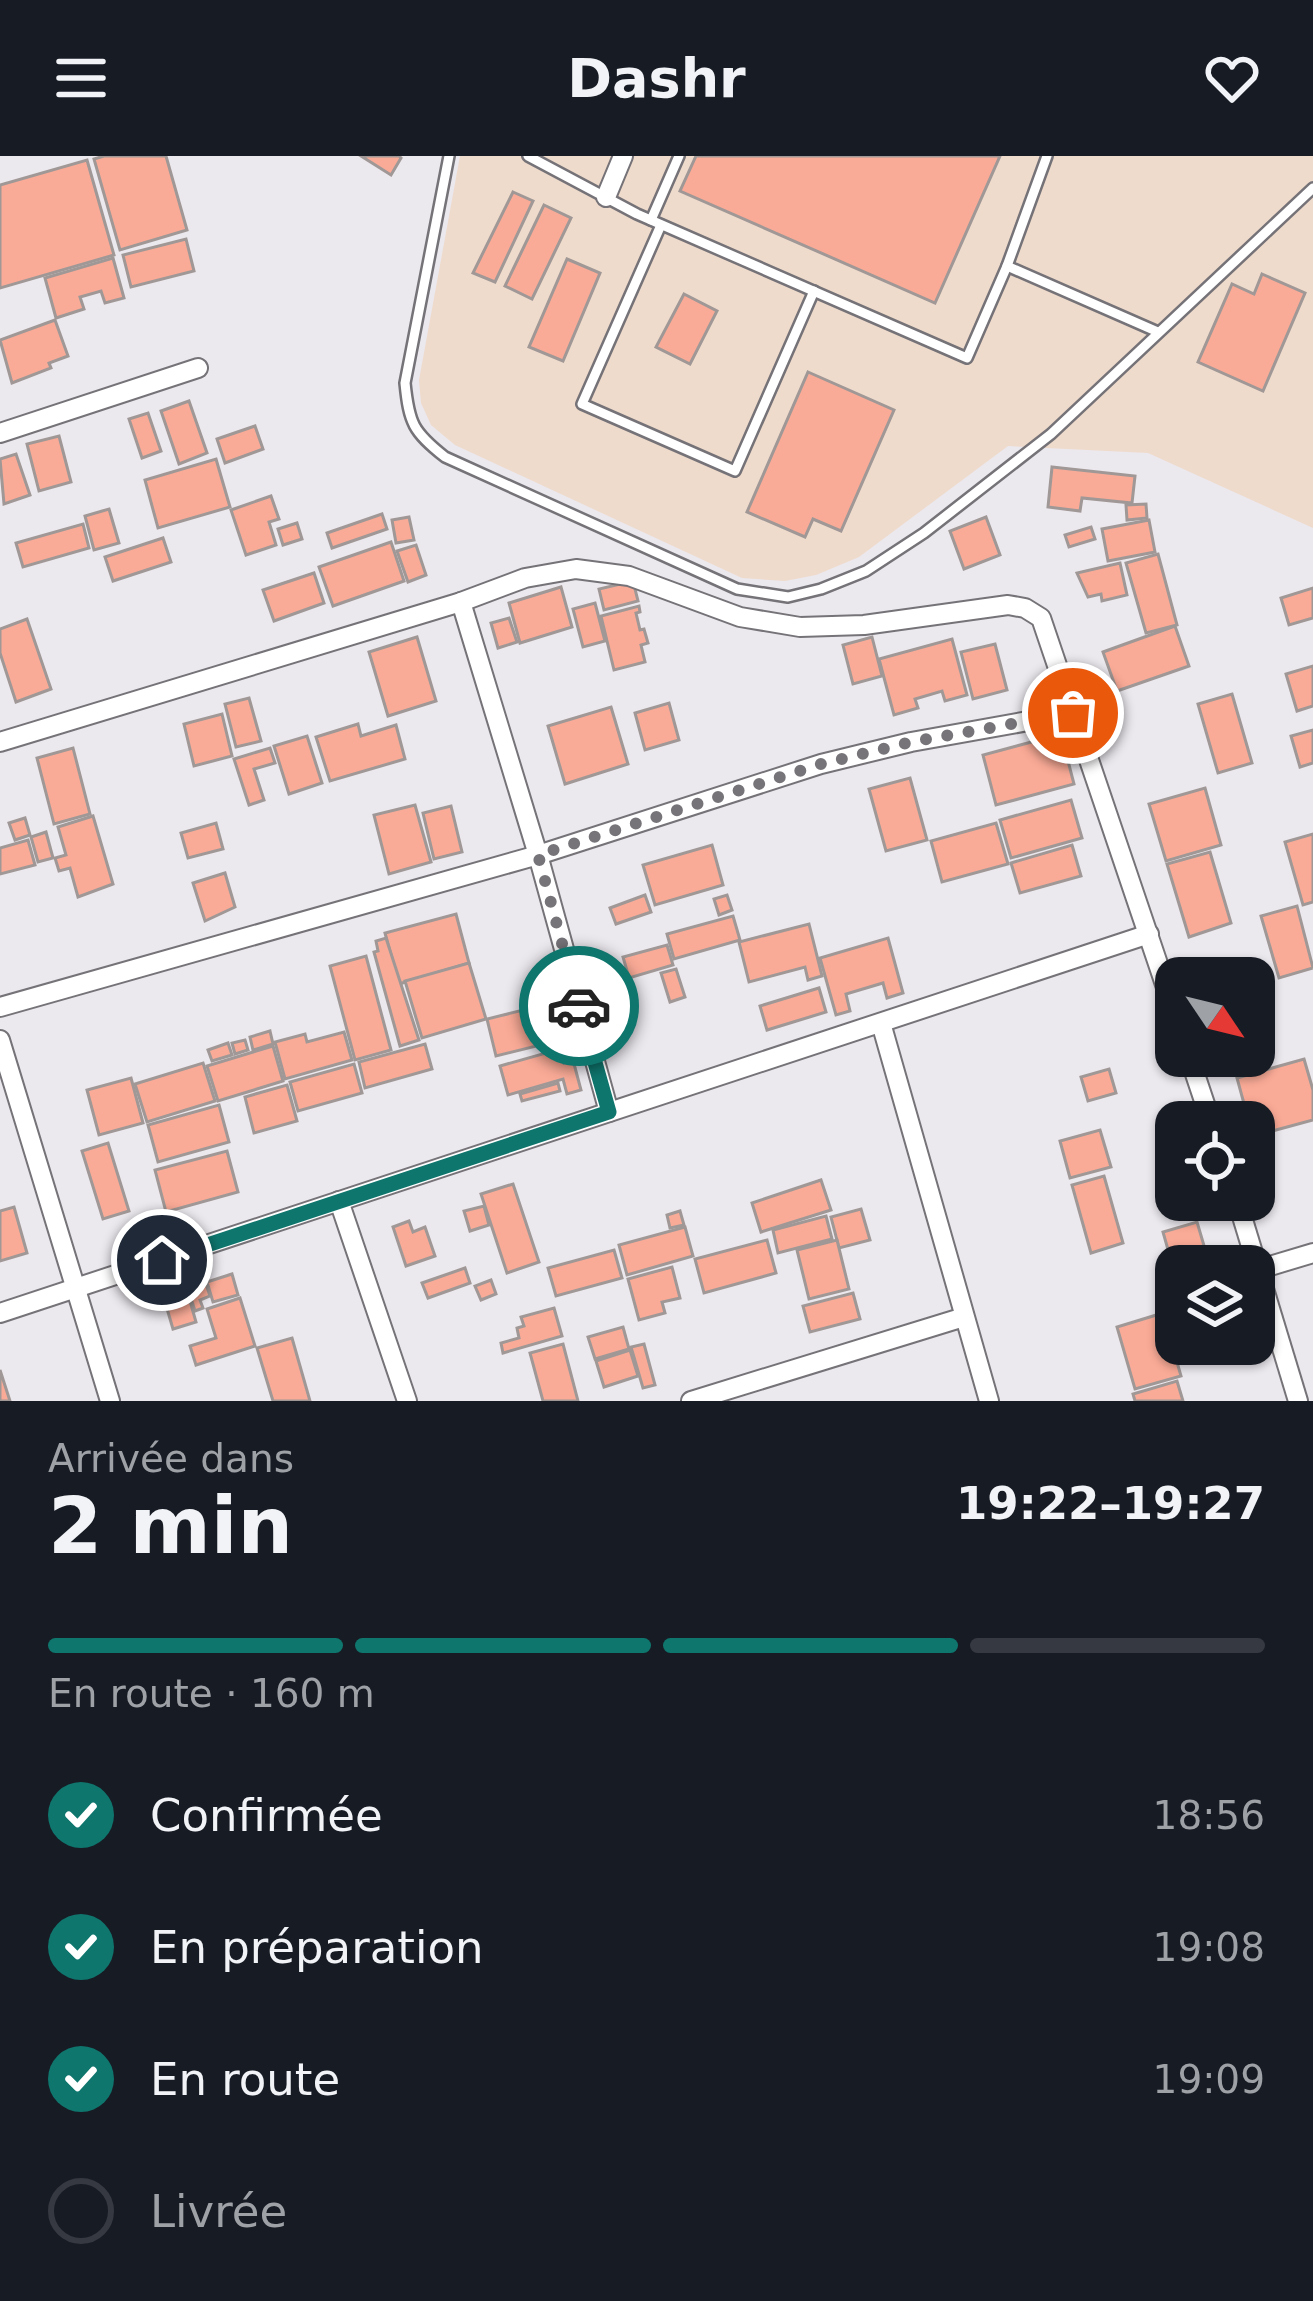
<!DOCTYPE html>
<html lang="fr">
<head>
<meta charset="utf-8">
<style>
	body { margin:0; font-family:"DejaVu Sans",sans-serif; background:#242831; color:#f1f3f6; height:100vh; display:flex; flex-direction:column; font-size:45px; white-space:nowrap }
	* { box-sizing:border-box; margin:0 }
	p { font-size:39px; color:#9ea1a6 }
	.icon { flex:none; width:66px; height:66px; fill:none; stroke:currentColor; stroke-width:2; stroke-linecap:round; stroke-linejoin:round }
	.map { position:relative; height:1245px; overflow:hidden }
	.sheet { display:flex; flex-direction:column; background:#171b24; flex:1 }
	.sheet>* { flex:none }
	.needle { width:78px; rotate:125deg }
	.tools { position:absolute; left:1155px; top:801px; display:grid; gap:24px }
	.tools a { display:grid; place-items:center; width:120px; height:120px; border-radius:24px; background:#171b24; box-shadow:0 3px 9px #0004; font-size:60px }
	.pin { position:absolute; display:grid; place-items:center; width:102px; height:102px; color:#fff; margin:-51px; border:6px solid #fff; border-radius:50%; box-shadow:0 3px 12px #0007 }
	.courier { position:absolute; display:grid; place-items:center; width:120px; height:120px; margin:-60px; border:9px solid #0f766e; border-radius:50%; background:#fff; color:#222; box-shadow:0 3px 15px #0007 }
	.headline em { font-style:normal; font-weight:600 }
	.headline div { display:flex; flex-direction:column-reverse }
	.headline { display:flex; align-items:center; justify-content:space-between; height:204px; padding:0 48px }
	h1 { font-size:78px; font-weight:600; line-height:90px }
	.bar { display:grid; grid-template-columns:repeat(4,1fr); gap:18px 12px; align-content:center; height:144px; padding:0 48px }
	.bar i { height:15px; border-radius:9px; background:#363941 }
	.bar .on { background:#0f766e }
	.bar p { grid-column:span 4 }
	ol { padding:0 48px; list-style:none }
	li { display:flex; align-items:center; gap:36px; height:132px }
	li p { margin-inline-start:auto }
	li .icon { padding:12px; border-radius:50%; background:#0f766e; color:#fff; stroke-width:4 }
	li:last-child { color:#9ea1a6 }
	li i { width:66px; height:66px; border:6px solid #363941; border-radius:50% }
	header { display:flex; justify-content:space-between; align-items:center; height:156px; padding:0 48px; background:#171b24; font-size:54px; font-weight:600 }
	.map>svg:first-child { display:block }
</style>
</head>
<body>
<header><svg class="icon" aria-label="menu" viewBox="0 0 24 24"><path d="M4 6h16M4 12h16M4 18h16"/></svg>Dashr<svg class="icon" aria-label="heart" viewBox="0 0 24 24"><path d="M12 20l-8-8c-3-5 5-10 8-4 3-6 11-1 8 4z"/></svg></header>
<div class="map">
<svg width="1313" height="1245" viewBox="0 0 1313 1245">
	<rect width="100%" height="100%" fill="#ebe8ee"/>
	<!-- industrial -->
	<path fill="#efdbcc" d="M460 0H1313V372L1148 297 1008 290 859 401 816 419 785 425 742 422 455 289 431 269 421 247 419 224Z"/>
	<!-- building -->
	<g fill="#faab97" stroke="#a09896" stroke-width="3">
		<path d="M104 0H166L187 74 120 94 94 3Z"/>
		<path d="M361 0H399L401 2 391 19Z"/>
		<path d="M696 0H1000L935 147 680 35Z"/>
		<path d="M87 4 114 99 0 132V29Z"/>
		<path d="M513 36 533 45 495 126 473 117Z"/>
		<path d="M544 49 571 62 532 143 505 130Z"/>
		<path d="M186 83 194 115 131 131 123 99Z"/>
		<path d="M113 102 124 142 105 147 101 135 80 141 84 153 56 162 45 122Z"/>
		<path d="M567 103 600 117 563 205 529 191Z"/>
		<path d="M1262 118 1305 137 1263 235 1198 206 1232 128 1254 138Z"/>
		<path d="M684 138 717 155 690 208 656 191Z"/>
		<path d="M55 164 68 200 49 207 51 212 12 227 0 184Z"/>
		<path d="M808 216 894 254 841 375 813 363 805 381 747 356Z"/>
		<path d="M189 245 207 297 179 308 161 255Z"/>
		<path d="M148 257 161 295 142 302 129 263Z"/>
		<path d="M255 270 263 293 225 307 217 283Z"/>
		<path d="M59 280 71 326 39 335 27 288Z"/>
		<path d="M16 298 30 339 4 348 0 303Z"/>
		<path d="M216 303 230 351 158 372 145 324Z"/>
		<path d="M1052 311 1135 320 1132 347 1082 342 1080 355 1048 351Z"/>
		<path d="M271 340 279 363 269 366 276 389 246 399 231 354Z"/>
		<path d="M1146 348 1147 362 1127 364 1126 349Z"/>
		<path d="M109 353 119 387 94 394 85 360Z"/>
		<path d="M382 358 387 373 332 392 327 377Z"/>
		<path d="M409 361 414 384 396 387 392 364Z"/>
		<path d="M986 361 1000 399 964 413 950 375Z"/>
		<path d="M1149 364 1155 396 1108 405 1102 373Z"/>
		<path d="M297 367 302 383 283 389 278 373Z"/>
		<path d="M83 368 89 392 23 411 16 387Z"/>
		<path d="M1091 371 1095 383 1069 391 1065 379Z"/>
		<path d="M163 382 171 406 113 425 105 401Z"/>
		<path d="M391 386 404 425 333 450 319 411Z"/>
		<path d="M416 389 426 419 408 426 397 395Z"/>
		<path d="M1158 398 1177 469 1146 477 1126 407Z"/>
		<path d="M1120 407 1127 439 1102 445 1101 438 1088 441 1077 417Z"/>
		<path d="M314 417 324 447 274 465 263 434Z"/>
		<path d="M633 425 638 445 604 454 599 433Z"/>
		<path d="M561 431 572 471 520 487 509 447Z"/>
		<path d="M1313 432V462L1289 469 1281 442Z"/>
		<path d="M595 447 605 485 583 491 573 453Z"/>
		<path d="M639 450 640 456 636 457 640 474 644 473 648 487 641 489 645 506 614 514 601 460Z"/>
		<path d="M509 462 517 486 498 492 491 467Z"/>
		<path d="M27 463 51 533 16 546 0 497V473Z"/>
		<path d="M1175 470 1189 510 1117 535 1103 496Z"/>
		<path d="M417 481 436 545 388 560 369 496Z"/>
		<path d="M872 481 882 520 853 528 843 489Z"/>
		<path d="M952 483 967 539 945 545 942 535 915 543 918 552 894 559 879 503Z"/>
		<path d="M995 488 1007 534 973 543 961 496Z"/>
		<path d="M1313 510V550L1297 555 1286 518Z"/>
		<path d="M1232 538 1252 607 1218 617 1198 548Z"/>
		<path d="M249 542 261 585 236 591 225 548Z"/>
		<path d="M669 547 679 584 645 594 635 557Z"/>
		<path d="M611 551 628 608 565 628 548 570Z"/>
		<path d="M222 558 232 600 194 610 184 568Z"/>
		<path d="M358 568 361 580 396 569 405 603 330 625 316 581Z"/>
		<path d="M1313 574V607L1300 611 1291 580Z"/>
		<path d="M1061 578 1074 628 996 649 983 599Z"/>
		<path d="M307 580 322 627 289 638 274 590Z"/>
		<path d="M73 592 90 658 54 668 37 602Z"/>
		<path d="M270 592 275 607 254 613 264 644 249 649 234 603Z"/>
		<path d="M910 622 927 684 886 695 869 633Z"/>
		<path d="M1205 632 1221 689 1166 705 1149 648Z"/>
		<path d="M1071 644 1082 682 1011 702 1000 664Z"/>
		<path d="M415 649 431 706 389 718 374 659Z"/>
		<path d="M451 650 462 696 434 703 423 657Z"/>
		<path d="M93 660 113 728 78 741 70 712 59 715 55 702 66 699 58 671Z"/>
		<path d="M25 662 30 679 15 684 9 667Z"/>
		<path d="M216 667 223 693 188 702 181 677Z"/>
		<path d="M996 667 1008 708 942 726 931 685Z"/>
		<path d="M46 676 53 702 38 706 31 681Z"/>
		<path d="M1313 678V746L1303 749 1285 686Z"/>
		<path d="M28 684 35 709 0 718V692Z"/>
		<path d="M712 689 723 729 655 749 643 709Z"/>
		<path d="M1072 689 1081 720 1020 737 1011 707Z"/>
		<path d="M1210 696 1231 767 1189 781 1167 708Z"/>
		<path d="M225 717 235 751 205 765 193 727Z"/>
		<path d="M645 739 651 756 616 768 610 752Z"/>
		<path d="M727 739 732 754 719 759 714 743Z"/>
		<path d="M1297 750 1313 812 1279 822 1261 760Z"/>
		<path d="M456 758 469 807 399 828 385 777Z"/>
		<path d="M733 760 740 784 674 803 667 778Z"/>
		<path d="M809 768 822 820 808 824 805 811 749 826 739 786Z"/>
		<path d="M386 782 419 884 400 890 374 796 378 795 376 785Z"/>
		<path d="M888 782 903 837 887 842 883 827 846 838 850 855 836 859 820 802Z"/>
		<path d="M667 789 673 809 629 822 623 801Z"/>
		<path d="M366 800 391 894 355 904 330 810Z"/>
		<path d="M469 807 486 863 422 882 405 825Z"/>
		<path d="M676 813 685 841 670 846 661 817Z"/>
		<path d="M819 832 826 856 767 874 760 850Z"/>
		<path d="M556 846 565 883 496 900 487 863Z"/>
		<path d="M270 875 273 888 253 894 250 881Z"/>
		<path d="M344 876 352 904 285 923 275 886 305 878 307 886Z"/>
		<path d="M245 884 248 894 235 898 232 887Z"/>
		<path d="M228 887 232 899 212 905 208 894Z"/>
		<path d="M425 888 432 913 365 932 359 906Z"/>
		<path d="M273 890 283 925 218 945 207 910Z"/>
		<path d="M560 893 564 907 573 904 581 934 567 938 563 923 508 939 500 910Z"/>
		<path d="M1304 903 1313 934V964L1254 980V966H1249L1237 922Z"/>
		<path d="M203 907 215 945 147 966 135 928Z"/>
		<path d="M354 908 362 937 298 955 290 926Z"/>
		<path d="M1109 913 1116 937 1088 945 1081 921Z"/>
		<path d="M131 922 143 967 99 979 87 934Z"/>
		<path d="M558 927 560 935 522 945 520 938Z"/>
		<path d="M287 929 297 965 254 977 245 941Z"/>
		<path d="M219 949 229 986 158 1006 148 969Z"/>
		<path d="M1100 974 1111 1011 1070 1022 1060 985Z"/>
		<path d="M108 987 129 1055 103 1063 82 995Z"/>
		<path d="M227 995 238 1036 166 1056 155 1014Z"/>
		<path d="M1104 1020 1123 1087 1091 1097 1072 1029Z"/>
		<path d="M821 1024 831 1054 761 1076 752 1047Z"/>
		<path d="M513 1028 539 1106 507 1117 481 1038Z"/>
		<path d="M484 1050 489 1069 470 1075 464 1055Z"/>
		<path d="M14 1051 27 1097 0 1105V1055Z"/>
		<path d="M861 1053 870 1084 839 1092 831 1061Z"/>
		<path d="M680 1055 684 1069 670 1072 667 1059Z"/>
		<path d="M826 1060 832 1083 778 1097 773 1074Z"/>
		<path d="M409 1065 413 1076 425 1071 435 1100 406 1110 393 1071Z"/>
		<path d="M1197 1066 1210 1110H1176V1122L1163 1076Z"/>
		<path d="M685 1071 693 1100 627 1119 619 1089Z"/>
		<path d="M767 1084 776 1117 704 1137 695 1103Z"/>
		<path d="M837 1084 849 1133 809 1143 797 1094Z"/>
		<path d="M614 1094 622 1122 556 1140 548 1112Z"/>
		<path d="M672 1111 680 1142 662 1146 665 1157 639 1164 628 1123Z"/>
		<path d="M465 1112 470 1127 428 1142 422 1127Z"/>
		<path d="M232 1118 238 1139 213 1146 207 1126Z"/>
		<path d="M491 1124 496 1138 481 1144 475 1130Z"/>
		<path d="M206 1128 210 1140 200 1144 203 1152 195 1155 188 1133Z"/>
		<path d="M186 1131 196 1166 173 1173 163 1139Z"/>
		<path d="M853 1137 860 1163 810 1176 803 1150Z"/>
		<path d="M240 1142 255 1190 196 1209 190 1190 216 1182 207 1153Z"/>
		<path d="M554 1152 562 1180 503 1197 501 1187 519 1182 517 1172 524 1170 521 1161Z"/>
		<path d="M1163 1157 1181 1220 1135 1233 1117 1171Z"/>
		<path d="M623 1171 629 1193 595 1203 588 1181Z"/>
		<path d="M292 1182 310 1245H273L257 1192Z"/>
		<path d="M563 1188 578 1245H543L530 1197Z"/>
		<path d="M644 1188 655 1229 643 1232 631 1191Z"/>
		<path d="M630 1194 638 1220 604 1231 596 1205Z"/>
		<path d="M0 1214 10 1245H0Z"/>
		<path d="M1177 1225 1183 1245H1135L1133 1238Z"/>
	</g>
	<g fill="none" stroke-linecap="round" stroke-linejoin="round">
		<defs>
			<g id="service">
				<path d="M449 0 405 227C409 267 413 276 445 301L737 433 788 441 821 433 866 415 924 377 1051 278 1313 32"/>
				<path d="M528 0 637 58 967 202 1007 110 1047 0"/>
				<path d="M651 64 679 0"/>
				<path d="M661 69 582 248 735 315 814 135"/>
				<path d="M1007 110 1158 176"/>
			</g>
			<g id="minor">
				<path d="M606 41 623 0"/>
				<path d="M0 277 198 212"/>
				<path d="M461 446 525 422 576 413 629 420 740 461 800 471 864 469 1008 449 1025 452 1041 462 1176 861"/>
				<path d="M0 586 461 446 538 699 609 956"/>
				<path d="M0 851 538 699 821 608 911 586 1073 557"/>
				<path d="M881 867 989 1245"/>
				<path d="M0 884 110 1245"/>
				<path d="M1189 900 1211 966"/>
				<path d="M1237 1044 1298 1245"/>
				<path d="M339 1045 407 1245"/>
				<path d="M1260 1113 1313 1097"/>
				<path d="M0 1157 1149 778"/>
				<path d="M691 1245 964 1161"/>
			</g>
		</defs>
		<!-- service casing -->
		<use href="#service" stroke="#767378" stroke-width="14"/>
		<!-- minor casing -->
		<use href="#minor" stroke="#767378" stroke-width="22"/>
		<!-- service -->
		<use href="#service" stroke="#fff" stroke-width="9"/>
		<!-- minor -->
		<use href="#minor" stroke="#fff" stroke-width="18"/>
	</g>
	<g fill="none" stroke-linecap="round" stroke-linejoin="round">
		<!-- done -->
		<path stroke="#767478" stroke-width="12" stroke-dasharray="0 21.6" d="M579 850 538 699 821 608 911 586 1073 557"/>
		<!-- route -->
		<path stroke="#0f766e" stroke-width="15" d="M162 1104 609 956 579 850"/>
	</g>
</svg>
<div class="tools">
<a><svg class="needle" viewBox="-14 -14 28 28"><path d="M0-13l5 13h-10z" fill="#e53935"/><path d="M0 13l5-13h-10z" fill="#9ea1a6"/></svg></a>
<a><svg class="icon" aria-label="locate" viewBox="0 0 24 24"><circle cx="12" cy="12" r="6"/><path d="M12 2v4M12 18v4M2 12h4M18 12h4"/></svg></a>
<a><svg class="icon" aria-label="layers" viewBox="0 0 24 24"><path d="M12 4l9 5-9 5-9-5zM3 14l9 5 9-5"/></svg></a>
</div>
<div class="pin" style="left:1073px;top:557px;background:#ea580c"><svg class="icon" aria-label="bag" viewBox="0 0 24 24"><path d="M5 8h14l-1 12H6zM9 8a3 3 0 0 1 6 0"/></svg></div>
<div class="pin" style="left:162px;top:1104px;background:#1f2937"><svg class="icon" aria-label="home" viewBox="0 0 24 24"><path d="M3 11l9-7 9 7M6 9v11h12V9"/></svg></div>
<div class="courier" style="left:579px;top:850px"><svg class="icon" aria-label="car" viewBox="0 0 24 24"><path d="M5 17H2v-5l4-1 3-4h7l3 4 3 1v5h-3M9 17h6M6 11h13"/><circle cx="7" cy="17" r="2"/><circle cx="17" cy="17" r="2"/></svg></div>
</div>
<section class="sheet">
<div class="headline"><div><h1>2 min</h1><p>Arrivée dans</p></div><em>19:22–19:27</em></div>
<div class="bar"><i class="on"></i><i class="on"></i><i class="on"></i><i></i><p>En route · 160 m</p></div>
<ol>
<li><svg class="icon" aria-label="check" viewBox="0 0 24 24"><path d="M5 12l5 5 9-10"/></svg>Confirmée<p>18:56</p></li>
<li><svg class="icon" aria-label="check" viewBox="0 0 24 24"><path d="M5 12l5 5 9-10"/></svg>En préparation<p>19:08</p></li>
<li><svg class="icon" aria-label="check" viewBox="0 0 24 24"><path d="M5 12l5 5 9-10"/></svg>En route<p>19:09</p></li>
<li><i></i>Livrée</li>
</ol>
</section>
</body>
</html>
